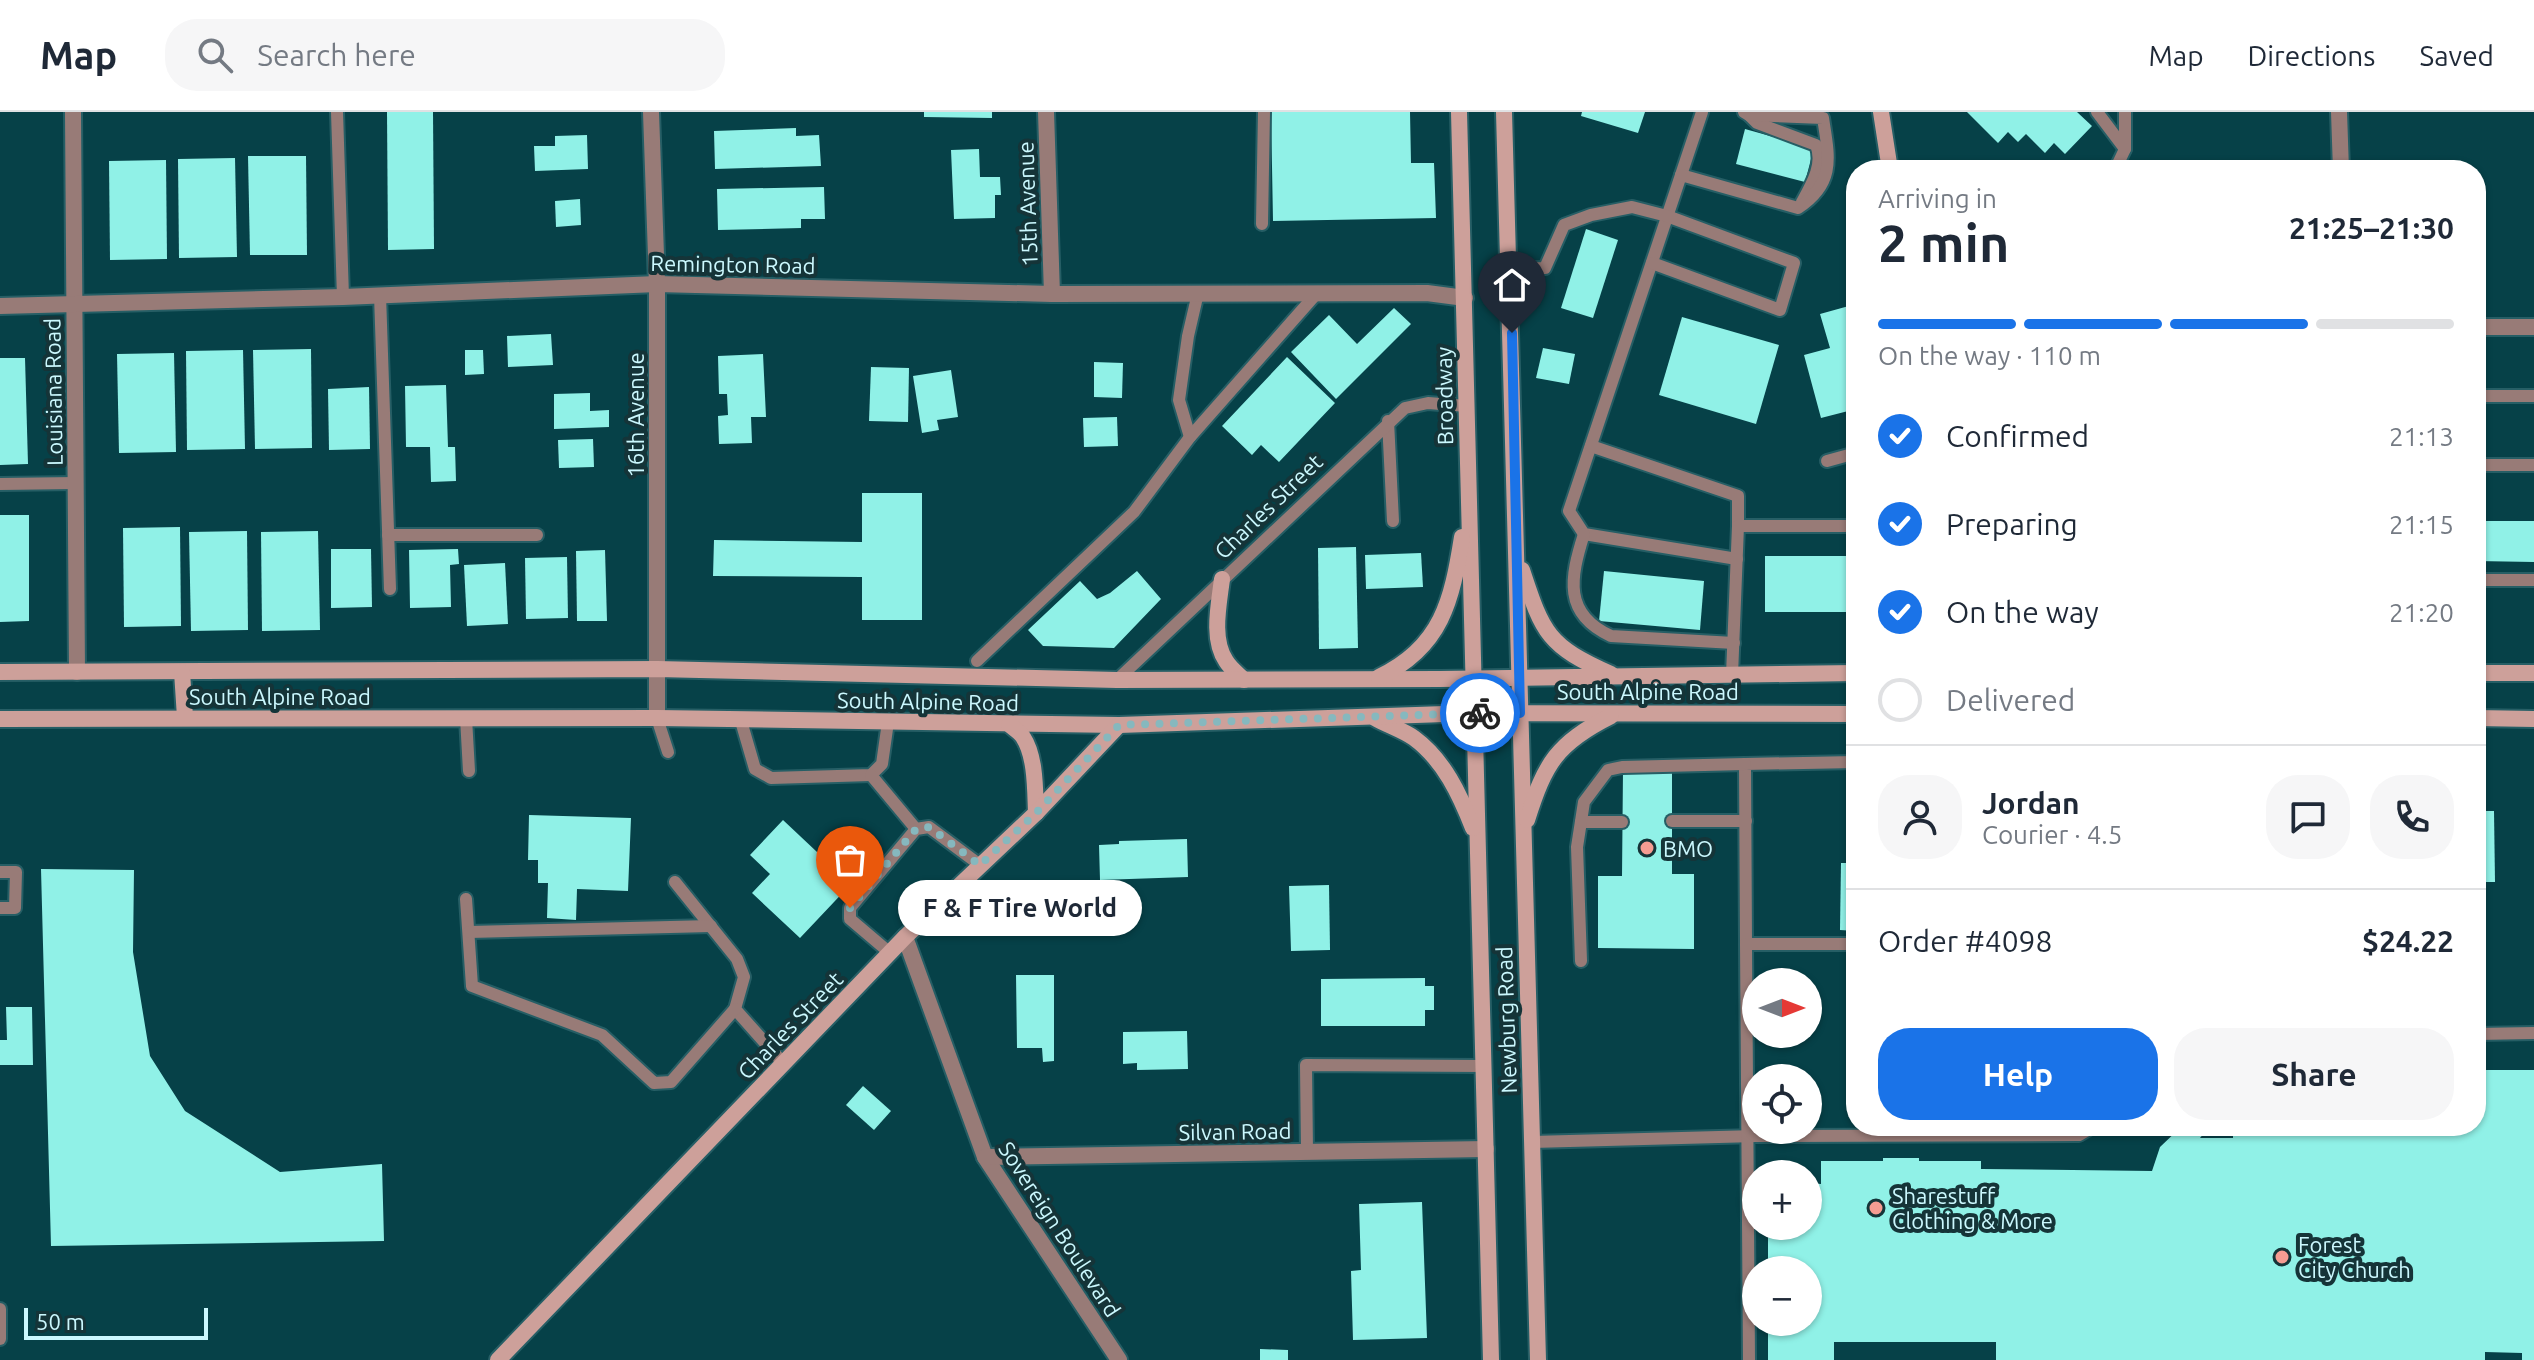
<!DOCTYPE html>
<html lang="en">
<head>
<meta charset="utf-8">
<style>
	body { margin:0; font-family:Ubuntu,sans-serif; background:#f6f6f7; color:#1f2937; height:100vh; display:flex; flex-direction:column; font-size:30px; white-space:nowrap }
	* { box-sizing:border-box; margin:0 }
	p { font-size:26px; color:#747a83 }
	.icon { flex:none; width:44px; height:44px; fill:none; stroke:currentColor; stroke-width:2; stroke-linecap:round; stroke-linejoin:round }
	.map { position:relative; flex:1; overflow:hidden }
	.side { position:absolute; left:1846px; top:48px; width:640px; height:976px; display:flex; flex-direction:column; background:#fff; border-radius:32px; box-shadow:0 2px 6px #0004 }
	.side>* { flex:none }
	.needle { width:52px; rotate:90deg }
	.tools { position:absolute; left:1742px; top:856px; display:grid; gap:16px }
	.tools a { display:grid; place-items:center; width:80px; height:80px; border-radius:50%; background:#fff; box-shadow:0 2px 6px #0004; font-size:40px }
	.scale { position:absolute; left:24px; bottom:20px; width:184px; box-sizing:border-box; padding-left:8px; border:4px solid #cbf8fe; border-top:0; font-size:22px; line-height:28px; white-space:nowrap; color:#cbf8fe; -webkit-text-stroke:6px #153438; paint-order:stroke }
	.pin { position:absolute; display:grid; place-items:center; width:68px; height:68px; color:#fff; margin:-82px -34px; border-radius:50% 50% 50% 0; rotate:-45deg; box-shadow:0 0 8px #0007 }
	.pin .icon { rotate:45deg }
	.courier { position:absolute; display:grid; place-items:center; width:80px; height:80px; margin:-40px; border:6px solid #1a73e8; border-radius:50%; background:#fff; color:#222; box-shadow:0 2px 10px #0007 }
	.bubble { position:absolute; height:56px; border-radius:28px; background:#fff; box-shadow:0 2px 6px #0004; font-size:26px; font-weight:700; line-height:56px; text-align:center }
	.overview em { font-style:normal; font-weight:700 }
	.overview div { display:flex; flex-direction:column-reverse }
	.overview { display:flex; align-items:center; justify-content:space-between; height:136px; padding:0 32px }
	h1 { font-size:52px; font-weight:700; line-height:60px }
	.bar { display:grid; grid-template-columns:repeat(4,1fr); gap:12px 8px; align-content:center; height:96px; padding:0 32px }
	.bar i { height:10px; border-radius:6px; background:#e0e1e3 }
	.bar .on { background:#1a73e8 }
	.bar p { grid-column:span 4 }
	.line { display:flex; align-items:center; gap:20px; padding:0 32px; border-top:2px solid #e0e1e3 }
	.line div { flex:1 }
	.round { display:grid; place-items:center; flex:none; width:84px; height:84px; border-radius:32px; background:#f6f6f7 }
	ol { padding:0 32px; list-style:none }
	li { display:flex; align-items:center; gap:24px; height:88px }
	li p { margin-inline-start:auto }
	li .icon { padding:8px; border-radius:50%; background:#1a73e8; color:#fff; stroke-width:4 }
	li:last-child { color:#747a83 }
	li i { width:44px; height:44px; border:4px solid #e0e1e3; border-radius:50% }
	.button { display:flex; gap:16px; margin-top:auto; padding:16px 32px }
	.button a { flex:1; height:92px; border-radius:32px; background:#1a73e8; color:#fff; font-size:32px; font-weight:700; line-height:92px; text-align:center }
	.button a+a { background:#f6f6f7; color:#1f2937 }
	header { display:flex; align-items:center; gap:48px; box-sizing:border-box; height:112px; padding:0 40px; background:#fff; border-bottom:2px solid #e0e1e3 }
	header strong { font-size:38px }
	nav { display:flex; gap:44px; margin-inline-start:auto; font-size:28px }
	.search { width:560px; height:72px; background:#f6f6f7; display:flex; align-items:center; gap:20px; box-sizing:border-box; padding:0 28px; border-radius:32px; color:#747a83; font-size:30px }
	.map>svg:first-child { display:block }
</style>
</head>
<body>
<header>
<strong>Map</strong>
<div class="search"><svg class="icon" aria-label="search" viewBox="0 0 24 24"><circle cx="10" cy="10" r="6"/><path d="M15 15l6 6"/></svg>Search here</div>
<nav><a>Map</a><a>Directions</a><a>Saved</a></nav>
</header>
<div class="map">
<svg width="2534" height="1248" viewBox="0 0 2534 1248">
	<rect width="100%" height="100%" fill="#064148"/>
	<!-- building -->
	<g fill="#90f1e7">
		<path d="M387 0H433L434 137 388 138Z"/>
		<path d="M924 0H992V6L924 5Z"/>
		<path d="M1271 0H1410L1411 51H1434L1436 106 1273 109Z"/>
		<path d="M1582 0H1645L1638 21 1581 4Z"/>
		<path d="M1967 0H2077L2092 14 2065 42 2054 31 2045 41 2026 22 2018 30 2008 20 1998 31Z"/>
		<path d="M796 16V24L819 23 821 54 715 57 714 19Z"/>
		<path d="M1745 17 1814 36 1805 70 1736 52Z"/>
		<path d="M587 23 588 57 535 59 534 34H555V24Z"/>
		<path d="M979 37 980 65H1000L1001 83H995V106L954 107 951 38Z"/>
		<path d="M248 44H306L307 143H250Z"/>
		<path d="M235 46 237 145 179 146 178 47Z"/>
		<path d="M166 48 167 147 110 148 109 49Z"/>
		<path d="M824 75 825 107H801V116L718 118 717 77Z"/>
		<path d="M580 87 581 113 556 115 555 89Z"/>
		<path d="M1586 117 1618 128 1593 206 1561 196Z"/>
		<path d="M1856 192V297L1821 306 1804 243 1830 236 1820 202Z"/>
		<path d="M1394 196 1411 212 1336 287 1291 240 1329 203 1357 232Z"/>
		<path d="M1682 205 1779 233 1756 312 1659 283Z"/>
		<path d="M551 222 553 253 508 255 507 224Z"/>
		<path d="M1543 236 1575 242 1569 272 1536 266Z"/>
		<path d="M311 237 312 336 255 337 253 238Z"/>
		<path d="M243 238 245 337 187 338 186 239Z"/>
		<path d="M465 238H483L484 262 465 263Z"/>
		<path d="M174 241 176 340 119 341 117 242Z"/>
		<path d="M763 242 766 305H751L752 331 719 332 718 304 728 303 727 282H719L718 244Z"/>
		<path d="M1287 245 1335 291 1279 350 1261 333 1252 343 1222 314Z"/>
		<path d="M0 246H25L28 352 0 353Z"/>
		<path d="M1094 250 1123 251 1122 286 1094 285Z"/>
		<path d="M871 255 909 256 908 310 869 309Z"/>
		<path d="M951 258 958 305 937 308 939 318 922 321 913 264Z"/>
		<path d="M446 273 448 335H455L456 369 431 370 430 335H406L405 274Z"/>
		<path d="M369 275 370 337 329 338 328 277Z"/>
		<path d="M590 281V299L609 298V315L554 317V282Z"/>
		<path d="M1117 305 1118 334 1084 335 1083 306Z"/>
		<path d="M593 327 594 355 559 356 558 328Z"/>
		<path d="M862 381H922V508H862V465L713 464 714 428 862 430Z"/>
		<path d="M0 403H29V509L0 510Z"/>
		<path d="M2476 409H2534V450L2476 449Z"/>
		<path d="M180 415 181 514 124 515 123 416Z"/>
		<path d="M247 419 248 518 191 519 189 420Z"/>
		<path d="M318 419 320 518 262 519 261 420Z"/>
		<path d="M1356 435 1358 536 1319 537 1318 436Z"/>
		<path d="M331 437H371L372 495 331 496Z"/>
		<path d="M458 437 459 452 450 453 451 495 410 496 409 438Z"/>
		<path d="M605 438 607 509H577L576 439Z"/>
		<path d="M1421 441 1423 475 1366 477 1365 443Z"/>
		<rect x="1765" y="444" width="91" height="56"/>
		<path d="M567 445 568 506 526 507 525 446Z"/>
		<path d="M505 451 508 512 467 514 464 453Z"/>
		<path d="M1137 459 1161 487 1114 536 1043 534 1028 518 1080 469 1097 487 1110 481Z"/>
		<path d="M1604 459 1704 469 1700 518 1599 509Z"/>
		<path d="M1623 658H1672V762H1694V837L1598 836V764H1622Z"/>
		<path d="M2476 699H2494L2495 770H2476Z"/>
		<path d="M529 703 631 706 628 779 577 777 576 808 547 806 548 771H538V748H528Z"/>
		<path d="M783 708 851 772 800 826 752 781 770 762 750 743Z"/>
		<path d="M1187 727 1188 765 1100 768 1099 733 1119 732V729Z"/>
		<path d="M1841 751H1856V819L1840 818Z"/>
		<path d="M41 757 134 758 133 840 150 944 185 999 280 1060 382 1052 384 1129 51 1134Z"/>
		<path d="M1329 773 1330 838 1291 839 1289 774Z"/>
		<path d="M1016 863H1054V949L1043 950 1042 936H1017Z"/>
		<path d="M1425 866V874H1434V898H1425V914H1321V867Z"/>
		<path d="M6 895H32L33 953H0V928H7Z"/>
		<path d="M1187 919 1188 957 1137 958V951L1123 952V920Z"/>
		<path d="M2476 958H2534V1248H2522V1241L2485 1240V1248H1996V1230H1834V1248H1768V1210H1808V1158H1768V1114H1808V1071L1821 1072V1049H1883V1046H1919V1049H1981V1057L2152 1059 2160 1035 2182 1014H2210L2200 1026H2233V1014H2476Z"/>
		<path d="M863 974 891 999 874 1018 846 993Z"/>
		<path d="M1422 1090 1427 1226 1353 1228 1351 1159 1361 1158 1359 1092Z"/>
		<path d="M1260 1237 1288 1238V1248H1260Z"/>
	</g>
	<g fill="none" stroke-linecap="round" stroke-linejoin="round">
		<defs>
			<g id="lane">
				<path d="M337 0 343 185"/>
				<path d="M1702 0 1569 399 1584 422 1737 447"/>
				<path d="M2097 0 2125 37"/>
				<path d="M1749 3 1757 11 1816 33C1824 52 1812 72 1802 90"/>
				<path d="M2115 58 2125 37V0"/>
				<path d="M1681 63 1798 96C1836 71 1829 45 1823 6L1749 3 1744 0"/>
				<path d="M1262 112 1264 0"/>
				<path d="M1509 157 1545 156 1564 113 1591 103 1632 95 1667 104 1794 151 1780 198 1652 151"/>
				<path d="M380 183 390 477"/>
				<path d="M2476 284H2534"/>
				<path d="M1388 309 1393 409"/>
				<path d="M1190 325 1179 288 1188 224 1198 181"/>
				<path d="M1591 334 1738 384V414"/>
				<path d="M1827 349 1856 341"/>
				<path d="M2476 353H2534"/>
				<path d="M0 372 76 371"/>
				<path d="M1584 422C1570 466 1563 502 1611 524L1734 531"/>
				<path d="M388 423H537"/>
				<path d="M2476 468H2534"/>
				<path d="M977 549 1134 400 1190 325 1317 181"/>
				<path d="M1732 563 1738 414H1856"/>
				<path d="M1117 568 1405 296 1428 291 1467 294"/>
				<path d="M466 606 469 659"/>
				<path d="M657 606 668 640"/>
				<path d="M741 609 755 657 771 666 871 663 882 652 888 610"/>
				<path d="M871 663 916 717"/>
				<path d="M1672 709H1746"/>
				<path d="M1581 710H1622"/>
				<path d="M0 760H16L15 796H0"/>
				<path d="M675 770 737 847 744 865 735 897 783 951"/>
				<path d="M466 787 472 874 602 923 654 971 671 970 735 897"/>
				<path d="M469 820 711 814"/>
				<path d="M1746 832 1745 652 1856 650"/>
				<path d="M890 841 850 807V796L916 717 929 715 980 753"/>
				<path d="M1581 849 1577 735 1584 690 1608 658 1622 655 1745 652"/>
				<path d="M2476 922 2534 921"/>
				<path d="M1532 1030 1756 1024 2079 1023 2094 1014"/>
				<path d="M1307 1040 1306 953 1484 954"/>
				<path d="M0 1197V1227"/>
				<path d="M1749 1248 1746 832H1856"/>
			</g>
			<g id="street">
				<path d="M73 0 77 560"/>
				<path d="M651 0 657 172V606"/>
				<path d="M1046 0 1052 182"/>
				<path d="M2339 0 2341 58"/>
				<path d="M0 194 343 185 657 172 1052 182 1427 181 1465 186"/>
				<path d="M2476 215H2534"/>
				<path d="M905 825 985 1045 1119 1248"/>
				<path d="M985 1045 1486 1037"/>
			</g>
			<g id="secondary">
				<path d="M1459 0 1491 1248"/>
				<path d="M1504 0 1538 1248"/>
				<path d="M1881 0 1890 58"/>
				<path d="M1522 458C1543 522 1548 534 1611 562"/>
				<path d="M1222 467C1219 492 1211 527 1226 549 1230 556 1238 562 1244 568"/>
				<path d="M0 560 657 557 1117 568 1440 567 1856 561"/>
				<path d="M182 560 185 605"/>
				<path d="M2476 561H2534"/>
				<path d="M1379 565C1442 535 1452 488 1462 425"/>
				<path d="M1375 606C1387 613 1403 618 1414 626 1444 648 1460 683 1473 716"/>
				<path d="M2476 606 2534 607"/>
				<path d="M0 607 657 606 1119 613 1474 601 1856 602"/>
				<path d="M1009 612C1013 616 1020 620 1023 625 1036 645 1035 678 1036 701"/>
				<path d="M1527 708C1545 651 1557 631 1611 604"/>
				<path d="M498 1248 905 825 1036 701 1119 613"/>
			</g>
		</defs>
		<!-- lane casing -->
		<use href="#lane" stroke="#265e65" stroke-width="16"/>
		<!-- street casing -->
		<use href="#street" stroke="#265e65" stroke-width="20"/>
		<!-- secondary casing -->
		<use href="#secondary" stroke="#265e65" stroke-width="20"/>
		<!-- lane -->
		<use href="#lane" stroke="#987b77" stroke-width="12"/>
		<!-- street -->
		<use href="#street" stroke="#987b77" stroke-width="16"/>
		<!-- secondary -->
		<use href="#secondary" stroke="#cda09a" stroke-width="16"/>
	</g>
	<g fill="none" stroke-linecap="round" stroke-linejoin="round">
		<!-- done -->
		<path stroke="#86b8be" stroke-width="8" stroke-dasharray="0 14.4" d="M850 796 916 717 929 715 980 753 1036 701 1119 613 1480 601"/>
		<!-- route -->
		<path stroke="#1a73e8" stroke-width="10" d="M1480 601H1520L1512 221"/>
	</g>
	<!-- markers -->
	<g fill="#f59c92" stroke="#153438" stroke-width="3">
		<circle cx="1647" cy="736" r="8"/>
		<circle cx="1876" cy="1096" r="8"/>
		<circle cx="2282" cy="1145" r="8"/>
	</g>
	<g text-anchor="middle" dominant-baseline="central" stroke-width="8" stroke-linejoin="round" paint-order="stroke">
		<!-- street labels -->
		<g font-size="22" fill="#cbf8fe" stroke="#153438">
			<text transform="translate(1027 92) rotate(-92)">15th Avenue</text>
			<text transform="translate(733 152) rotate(1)">Remington Road</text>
			<text transform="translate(53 280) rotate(-91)">Louisiana Road</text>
			<text transform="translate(1444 284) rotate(-91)">Broadway</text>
			<text transform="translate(635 303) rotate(-90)">16th Avenue</text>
			<text transform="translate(1268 394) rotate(-44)">Charles Street</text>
			<text x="1648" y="579">South Alpine Road</text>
			<text x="280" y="584">South Alpine Road</text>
			<text transform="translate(928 589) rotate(1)">South Alpine Road</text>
			<text transform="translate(1506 908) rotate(-92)">Newburg Road</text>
			<text transform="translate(790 913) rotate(-46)">Charles Street</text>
			<text transform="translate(1235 1019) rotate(-1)">Silvan Road</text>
			<text transform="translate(1060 1117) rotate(57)">Sovereign Boulevard</text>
		</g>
		<!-- poi labels -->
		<g font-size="22" fill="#cbf8fe" stroke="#153438" text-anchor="start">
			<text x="1663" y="736">BMO</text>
			<text x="1892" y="1083">Sharestuff<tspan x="1892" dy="25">Clothing &amp; More</tspan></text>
			<text x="2298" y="1132">Forest<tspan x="2298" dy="25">City Church</tspan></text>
		</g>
	</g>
</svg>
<div class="tools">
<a><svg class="needle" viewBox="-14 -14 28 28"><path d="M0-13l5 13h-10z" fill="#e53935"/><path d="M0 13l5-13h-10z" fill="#747a83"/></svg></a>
<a><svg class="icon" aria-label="locate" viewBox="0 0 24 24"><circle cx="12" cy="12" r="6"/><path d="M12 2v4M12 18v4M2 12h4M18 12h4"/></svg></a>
<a>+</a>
<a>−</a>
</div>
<div class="scale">50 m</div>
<div class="pin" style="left:850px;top:796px;background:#ea580c"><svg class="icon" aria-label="bag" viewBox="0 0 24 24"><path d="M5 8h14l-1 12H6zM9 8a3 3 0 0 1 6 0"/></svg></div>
<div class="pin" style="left:1512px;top:221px;background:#1f2937"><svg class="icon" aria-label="home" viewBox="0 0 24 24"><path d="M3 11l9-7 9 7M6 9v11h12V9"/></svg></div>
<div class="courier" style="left:1480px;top:601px"><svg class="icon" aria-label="bike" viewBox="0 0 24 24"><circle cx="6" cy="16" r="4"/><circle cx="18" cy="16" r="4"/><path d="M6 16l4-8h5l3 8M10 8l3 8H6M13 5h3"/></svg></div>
<div class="bubble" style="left:898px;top:768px;width:244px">F &amp; F Tire World</div>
<section class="side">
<div class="overview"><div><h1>2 min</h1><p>Arriving in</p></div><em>21:25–21:30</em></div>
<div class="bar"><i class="on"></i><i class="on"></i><i class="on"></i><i></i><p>On the way · 110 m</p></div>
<ol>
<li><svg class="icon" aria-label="check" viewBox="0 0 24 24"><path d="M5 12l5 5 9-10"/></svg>Confirmed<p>21:13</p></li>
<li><svg class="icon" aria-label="check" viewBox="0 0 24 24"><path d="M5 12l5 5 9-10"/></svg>Preparing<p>21:15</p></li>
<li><svg class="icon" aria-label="check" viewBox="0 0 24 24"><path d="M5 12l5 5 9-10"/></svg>On the way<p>21:20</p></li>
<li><i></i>Delivered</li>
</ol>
<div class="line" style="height:144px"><a class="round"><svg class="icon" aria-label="person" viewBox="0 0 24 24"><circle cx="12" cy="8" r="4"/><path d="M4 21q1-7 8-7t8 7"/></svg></a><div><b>Jordan</b><p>Courier · 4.5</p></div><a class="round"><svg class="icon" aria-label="chat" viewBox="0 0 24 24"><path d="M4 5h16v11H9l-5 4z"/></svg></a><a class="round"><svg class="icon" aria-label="phone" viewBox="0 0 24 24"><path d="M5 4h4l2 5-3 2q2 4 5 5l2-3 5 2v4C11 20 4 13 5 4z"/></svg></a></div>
<div class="line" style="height:104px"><div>Order #4098</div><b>$24.22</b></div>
<div class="button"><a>Help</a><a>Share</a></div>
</section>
</div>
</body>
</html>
